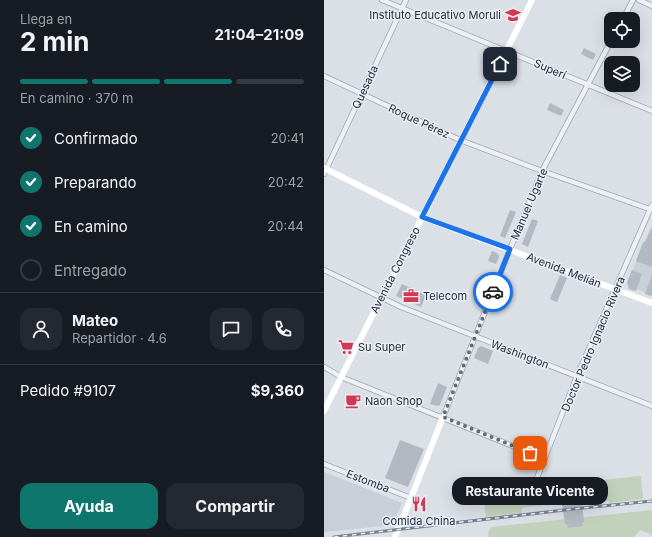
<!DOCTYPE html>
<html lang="es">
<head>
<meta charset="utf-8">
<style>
	body { margin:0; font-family:Inter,sans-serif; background:#242831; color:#f1f3f6; height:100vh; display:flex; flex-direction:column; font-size:15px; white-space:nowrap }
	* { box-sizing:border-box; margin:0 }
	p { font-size:13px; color:#9ea1a6 }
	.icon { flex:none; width:22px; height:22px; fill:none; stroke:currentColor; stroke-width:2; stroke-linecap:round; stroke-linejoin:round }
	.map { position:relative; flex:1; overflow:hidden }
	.panel { display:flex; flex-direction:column; background:#171b24; width:324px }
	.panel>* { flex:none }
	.tools { position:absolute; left:280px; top:12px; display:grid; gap:8px }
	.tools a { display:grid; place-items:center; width:36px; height:36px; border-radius:8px; background:#171b24; box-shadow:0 4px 16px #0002; font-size:20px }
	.pin { position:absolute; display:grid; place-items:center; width:34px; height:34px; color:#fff; margin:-17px; border-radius:8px; box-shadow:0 2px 6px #0006 }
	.courier { position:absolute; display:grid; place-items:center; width:40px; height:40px; margin:-20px; border:3px solid #1a73e8; border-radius:50%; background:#fff; color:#222; box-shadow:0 1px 5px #0007 }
	.bubble { position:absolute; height:28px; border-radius:12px; background:#171b24; box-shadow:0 4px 16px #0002; font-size:13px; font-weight:700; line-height:28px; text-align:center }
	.summary em { font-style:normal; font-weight:700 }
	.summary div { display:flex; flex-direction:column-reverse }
	.summary { display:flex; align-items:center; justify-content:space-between; height:68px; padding:0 20px }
	h1 { font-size:26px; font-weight:700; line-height:30px }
	.bar { display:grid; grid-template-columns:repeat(4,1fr); gap:6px 4px; align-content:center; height:48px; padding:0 20px }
	.bar i { height:5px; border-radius:3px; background:#363941 }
	.bar .on { background:#0f766e }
	.bar p { grid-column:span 4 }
	.line { display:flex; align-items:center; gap:10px; padding:0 20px; border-top:1px solid #363941 }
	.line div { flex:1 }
	.round { display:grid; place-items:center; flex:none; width:42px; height:42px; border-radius:12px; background:#242831 }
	ol { padding:0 20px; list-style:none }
	li { display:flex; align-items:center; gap:12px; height:44px }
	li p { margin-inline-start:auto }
	li .icon { padding:4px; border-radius:50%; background:#0f766e; color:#fff; stroke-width:4 }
	li:last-child { color:#9ea1a6 }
	li i { width:22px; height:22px; border:2px solid #363941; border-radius:50% }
	.action { display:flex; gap:8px; margin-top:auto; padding:8px 20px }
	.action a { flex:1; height:46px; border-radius:12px; background:#0f766e; color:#fff; font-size:16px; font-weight:700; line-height:46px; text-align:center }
	.action a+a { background:#242831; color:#f1f3f6 }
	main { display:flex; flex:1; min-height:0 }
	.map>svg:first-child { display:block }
</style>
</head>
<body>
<main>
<section class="panel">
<div class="summary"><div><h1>2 min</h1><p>Llega en</p></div><em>21:04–21:09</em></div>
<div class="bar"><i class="on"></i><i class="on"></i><i class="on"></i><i></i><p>En camino · 370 m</p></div>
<ol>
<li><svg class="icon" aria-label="check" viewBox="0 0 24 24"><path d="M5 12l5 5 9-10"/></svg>Confirmado<p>20:41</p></li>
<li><svg class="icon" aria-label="check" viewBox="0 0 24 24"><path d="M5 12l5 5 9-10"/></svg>Preparando<p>20:42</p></li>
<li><svg class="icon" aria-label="check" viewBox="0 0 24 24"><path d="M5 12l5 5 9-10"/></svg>En camino<p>20:44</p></li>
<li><i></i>Entregado</li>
</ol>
<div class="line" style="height:72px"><a class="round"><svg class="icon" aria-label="person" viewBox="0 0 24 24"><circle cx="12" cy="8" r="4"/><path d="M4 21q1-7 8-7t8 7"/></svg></a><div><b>Mateo</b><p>Repartidor · 4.6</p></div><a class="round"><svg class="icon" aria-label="chat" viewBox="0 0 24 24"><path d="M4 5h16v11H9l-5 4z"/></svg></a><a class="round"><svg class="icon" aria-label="phone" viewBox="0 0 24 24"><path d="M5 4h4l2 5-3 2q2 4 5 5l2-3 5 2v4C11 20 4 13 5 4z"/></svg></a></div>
<div class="line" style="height:52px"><div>Pedido #9107</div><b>$9,360</b></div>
<div class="action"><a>Ayuda</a><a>Compartir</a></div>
</section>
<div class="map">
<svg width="328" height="537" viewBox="0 0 328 537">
	<rect width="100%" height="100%" fill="#dbdfe6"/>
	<!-- built -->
	<g fill="#c9cfd8">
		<path d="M328 225V295L305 286 303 283Z"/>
		<path d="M0 472 78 503 69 525 0 532Z"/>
	</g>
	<!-- green -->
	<g fill="#c1d1bb">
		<path d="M317 476 319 499 286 503 285 501 259 504 258 501 203 507 198 508V513L162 517 159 492Z"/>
		<path d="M328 510V535L316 530 310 537H165L164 533 167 527Z"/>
	</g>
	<!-- building -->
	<g fill="#b2b9c3">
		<path d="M260 48 272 54 269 60 257 54Z"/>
		<path d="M226 103 240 110 237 116 223 110Z"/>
		<path d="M186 210 192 212 181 238 176 236Z"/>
		<path d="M208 219 214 221 204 247 198 244Z"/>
		<path d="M328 227V267L312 261 319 242H321Z"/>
		<path d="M168 251 173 253 175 257 172 264 164 261Z"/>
		<path d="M308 270 318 274 312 291 305 289 303 283Z"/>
		<path d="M236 275 243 278 233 302 226 299Z"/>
		<path d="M328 275V296L321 294Z"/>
		<path d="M78 284 102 295 97 307 72 296Z"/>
		<path d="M157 346 169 351 164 364 150 358 154 348Z"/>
		<path d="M114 383 123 387 116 405 113 406 106 404Z"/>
		<path d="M76 440 100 449 84 487 61 478Z"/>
		<path d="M258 502 260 522H258L259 526 244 528 243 524H241L238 504Z"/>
	</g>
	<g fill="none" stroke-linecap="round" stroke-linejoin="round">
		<defs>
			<g id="street">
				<path d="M58 0 328 111"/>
				<path d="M315 0 328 6"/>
				<path d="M299 19 309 0"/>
				<path d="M0 76 136 140 218 171 328 210"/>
				<path d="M0 174 82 0"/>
				<path d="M0 270 77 307 328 406"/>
				<path d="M0 367 17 377 221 459"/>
				<path d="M119 417 186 249 218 171 287 41"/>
				<path d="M0 464 87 498"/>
				<path d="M211 483 253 376 328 205"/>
			</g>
		</defs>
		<!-- street casing -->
		<use href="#street" stroke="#a0a6b0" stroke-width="6"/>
		<!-- street -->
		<use href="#street" stroke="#edf0f4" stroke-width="4.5"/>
		<!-- secondary -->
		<g stroke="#fff" stroke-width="6">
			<path d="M0 168 98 217 328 303"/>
			<path d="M0 411 208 0"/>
			<path d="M71 537 87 498 119 417"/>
		</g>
		<defs>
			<path id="rail" d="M10 537 249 509 328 501"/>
		</defs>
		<!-- rail casing -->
		<use href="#rail" stroke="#747f90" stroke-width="3"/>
		<!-- rail -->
		<use href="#rail" stroke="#eaeef4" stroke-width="1.5" stroke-dasharray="4.5" stroke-linecap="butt"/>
	</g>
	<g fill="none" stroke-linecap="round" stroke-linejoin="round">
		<!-- done -->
		<path stroke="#646c78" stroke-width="4" stroke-dasharray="0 7.2" d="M169 292 119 417 206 453"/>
		<!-- route -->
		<path stroke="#1a73e8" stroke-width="5" d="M169 292 186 249 98 217 176 64"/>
	</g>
	<!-- icons -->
	<defs>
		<symbol id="school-bare" viewBox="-9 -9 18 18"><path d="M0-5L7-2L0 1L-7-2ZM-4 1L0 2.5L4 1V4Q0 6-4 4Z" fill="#d43752" stroke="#eaeef4" stroke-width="2.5" paint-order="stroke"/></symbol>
		<symbol id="office-bare" viewBox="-9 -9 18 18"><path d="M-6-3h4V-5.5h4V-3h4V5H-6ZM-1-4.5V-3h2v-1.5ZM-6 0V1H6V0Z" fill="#d43752" stroke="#eaeef4" stroke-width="2.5" paint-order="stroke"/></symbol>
		<symbol id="supermarket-bare" viewBox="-9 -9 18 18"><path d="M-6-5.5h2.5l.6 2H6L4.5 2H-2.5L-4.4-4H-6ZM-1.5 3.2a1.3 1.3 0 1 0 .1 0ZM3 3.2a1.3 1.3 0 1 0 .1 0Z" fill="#d43752" stroke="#eaeef4" stroke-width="2.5" paint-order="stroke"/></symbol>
		<symbol id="cafe-bare" viewBox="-9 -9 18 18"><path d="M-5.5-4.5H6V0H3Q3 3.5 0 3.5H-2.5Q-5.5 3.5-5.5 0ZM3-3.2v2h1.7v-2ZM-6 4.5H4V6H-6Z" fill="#d43752" stroke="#eaeef4" stroke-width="2.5" paint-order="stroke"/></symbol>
		<symbol id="restaurant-bare" viewBox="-9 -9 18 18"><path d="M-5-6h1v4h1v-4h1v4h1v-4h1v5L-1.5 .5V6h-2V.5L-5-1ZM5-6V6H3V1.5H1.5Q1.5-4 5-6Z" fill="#d43752" stroke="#eaeef4" stroke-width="2.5" paint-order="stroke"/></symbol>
	</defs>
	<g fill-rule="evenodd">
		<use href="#school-bare" x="178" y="4" width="22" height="22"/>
		<use href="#office-bare" x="76" y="285" width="22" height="22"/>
		<use href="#supermarket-bare" x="11" y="336" width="22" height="22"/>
		<use href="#cafe-bare" x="18" y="390" width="22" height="22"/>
		<use href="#restaurant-bare" x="84" y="493" width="22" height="22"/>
	</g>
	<g text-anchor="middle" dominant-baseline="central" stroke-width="3" stroke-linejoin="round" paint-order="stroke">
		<!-- poi labels -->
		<g font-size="11" fill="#242e3d" stroke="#eaeef4" text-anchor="start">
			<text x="177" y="15" text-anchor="end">Instituto Educativo Moruli</text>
			<text x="99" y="296">Telecom</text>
			<text x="34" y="347">Su Super</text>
			<text x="41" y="401">Naon Shop</text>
			<text x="95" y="521" text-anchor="middle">Comida China</text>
		</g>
		<!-- street labels -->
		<g font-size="11" fill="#242e3d" stroke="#eaeef4">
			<text transform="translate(226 69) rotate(23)">Superí</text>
			<text transform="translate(41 87) rotate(-65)">Quesada</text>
			<text transform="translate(95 121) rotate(25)">Roque Pérez</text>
			<text transform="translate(205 204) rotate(-67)">Manuel Ugarte</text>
			<text transform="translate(71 270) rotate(-63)">Avenida Congreso</text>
			<text transform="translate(240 270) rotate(21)">Avenida Melián</text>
			<text transform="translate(269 344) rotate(-67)">Doctor Pedro Ignacio Rivera</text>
			<text transform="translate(196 354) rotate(21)">Washington</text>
			<text transform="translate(44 481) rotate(21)">Estomba</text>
		</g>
	</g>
</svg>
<div class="tools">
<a><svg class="icon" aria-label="locate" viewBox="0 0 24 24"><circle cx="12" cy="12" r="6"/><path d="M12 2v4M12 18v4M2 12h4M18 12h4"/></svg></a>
<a><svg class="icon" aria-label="layers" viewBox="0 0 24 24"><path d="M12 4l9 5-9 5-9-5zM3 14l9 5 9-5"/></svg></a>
</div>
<div class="pin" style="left:206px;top:453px;background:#ea580c"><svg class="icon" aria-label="bag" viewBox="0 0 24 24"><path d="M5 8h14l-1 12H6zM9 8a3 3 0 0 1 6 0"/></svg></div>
<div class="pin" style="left:176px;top:64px;background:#1f2937"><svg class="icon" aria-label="home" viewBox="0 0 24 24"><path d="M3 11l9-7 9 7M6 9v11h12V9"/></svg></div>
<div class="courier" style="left:169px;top:292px"><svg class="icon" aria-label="car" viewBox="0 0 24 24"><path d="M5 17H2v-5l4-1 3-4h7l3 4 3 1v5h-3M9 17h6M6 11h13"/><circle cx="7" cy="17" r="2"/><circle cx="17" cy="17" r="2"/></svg></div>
<div class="bubble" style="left:128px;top:477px;width:156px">Restaurante Vicente</div>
</div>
</main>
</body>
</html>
